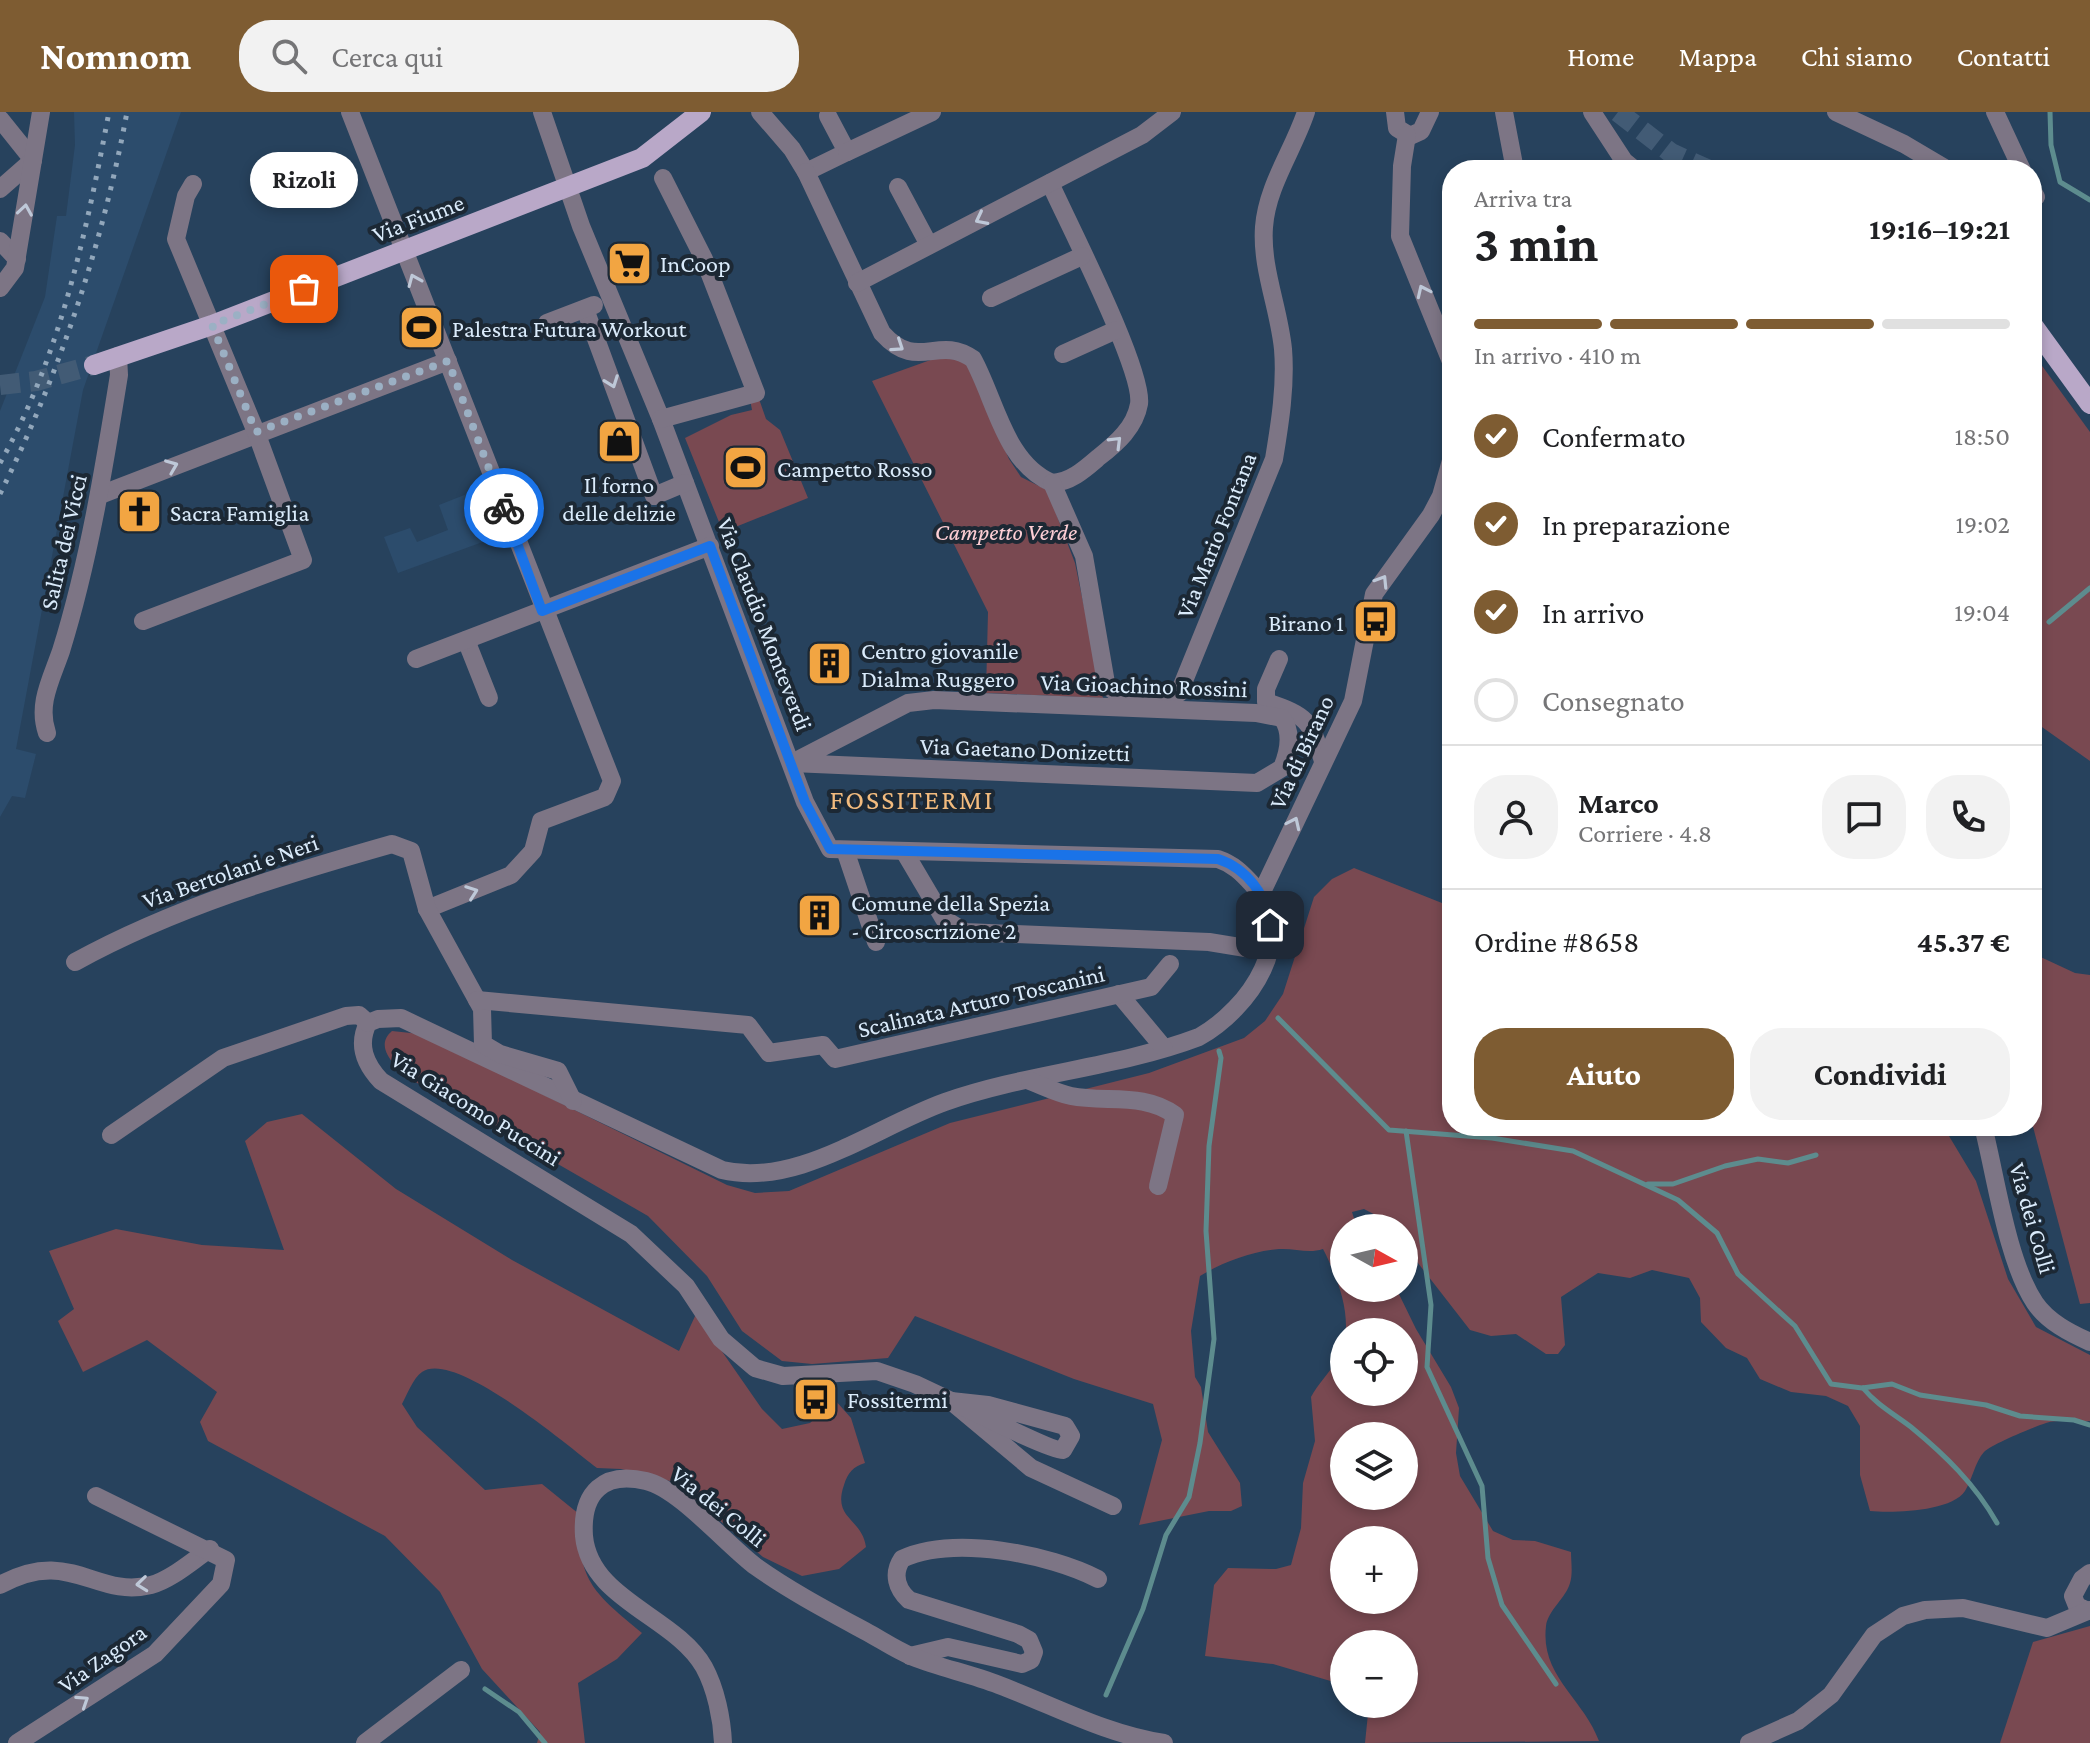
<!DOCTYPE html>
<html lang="it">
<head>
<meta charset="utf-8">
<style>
	body { margin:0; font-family:"Crimson Pro",serif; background:#f2f2f2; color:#202124; height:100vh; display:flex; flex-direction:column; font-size:30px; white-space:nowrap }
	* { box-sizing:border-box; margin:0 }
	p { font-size:26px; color:#757577 }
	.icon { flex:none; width:44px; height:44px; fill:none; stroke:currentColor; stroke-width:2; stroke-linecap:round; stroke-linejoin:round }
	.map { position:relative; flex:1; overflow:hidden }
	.details { position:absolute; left:1442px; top:48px; width:600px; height:976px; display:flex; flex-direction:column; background:#fff; border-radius:32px; box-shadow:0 4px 12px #0003 }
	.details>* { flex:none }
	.needle { width:52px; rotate:98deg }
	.fabs { position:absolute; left:1330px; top:1102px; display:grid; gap:16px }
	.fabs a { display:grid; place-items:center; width:88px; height:88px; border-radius:50%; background:#fff; box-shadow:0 4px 12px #0003; font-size:40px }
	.pin { position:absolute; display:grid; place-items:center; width:68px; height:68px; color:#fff; margin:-34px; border-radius:16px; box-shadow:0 4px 12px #0006 }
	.courier { position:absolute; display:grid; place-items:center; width:80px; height:80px; margin:-40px; border:6px solid #1a73e8; border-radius:50%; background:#fff; color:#222; box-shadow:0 2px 10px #0007 }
	.bubble { position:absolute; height:56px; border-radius:28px; background:#fff; box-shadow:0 4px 12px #0003; font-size:26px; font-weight:700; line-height:56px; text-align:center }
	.head em { font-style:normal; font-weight:700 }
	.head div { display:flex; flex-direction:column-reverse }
	.head { display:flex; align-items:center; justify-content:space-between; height:136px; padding:0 32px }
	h1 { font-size:52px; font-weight:700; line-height:60px }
	.bar { display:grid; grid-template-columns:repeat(4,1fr); gap:12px 8px; align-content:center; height:96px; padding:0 32px }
	.bar i { height:10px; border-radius:6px; background:#e0e0e0 }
	.bar .active { background:#7e5c32 }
	.bar p { grid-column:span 4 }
	.line { display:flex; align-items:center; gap:20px; padding:0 32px; border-top:2px solid #e0e0e0 }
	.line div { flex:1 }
	.round { display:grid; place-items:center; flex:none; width:84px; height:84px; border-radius:32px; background:#f2f2f2 }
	ol { padding:0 32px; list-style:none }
	li { display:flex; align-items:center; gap:24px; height:88px }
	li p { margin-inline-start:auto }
	li .icon { padding:8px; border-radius:50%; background:#7e5c32; color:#fff; stroke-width:4 }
	li:last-child { color:#757577 }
	li i { width:44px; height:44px; border:4px solid #e0e0e0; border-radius:50% }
	.cta { display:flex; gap:16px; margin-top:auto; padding:16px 32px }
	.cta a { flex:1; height:92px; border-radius:32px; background:#7e5c32; color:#fff; font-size:32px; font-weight:700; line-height:92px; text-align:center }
	.cta a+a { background:#f2f2f2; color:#202124 }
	header { display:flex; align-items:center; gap:48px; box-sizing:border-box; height:112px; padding:0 40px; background:#7e5c32; color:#fff }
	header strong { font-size:38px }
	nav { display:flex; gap:44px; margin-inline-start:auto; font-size:28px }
	.search { width:560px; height:72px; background:#f2f2f2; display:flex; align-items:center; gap:20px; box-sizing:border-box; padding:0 28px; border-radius:32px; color:#757577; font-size:30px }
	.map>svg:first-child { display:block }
</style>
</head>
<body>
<header>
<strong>Nomnom</strong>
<div class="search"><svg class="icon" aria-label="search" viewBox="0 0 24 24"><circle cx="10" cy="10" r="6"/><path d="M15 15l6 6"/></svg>Cerca qui</div>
<nav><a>Home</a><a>Mappa</a><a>Chi siamo</a><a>Contatti</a></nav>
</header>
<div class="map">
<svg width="2090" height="1631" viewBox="0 0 2090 1631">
	<rect width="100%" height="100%" fill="#27425d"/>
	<!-- built -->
	<g fill="#2c4c6c">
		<path d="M74 0H181L83 278 16 637 36 642 25 686 12 684 0 705V299L45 185 57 104H66L75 33Z"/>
		<path d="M472 380 488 428 398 461 384 425 410 416 417 430 448 418 439 393Z"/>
	</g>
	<!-- green -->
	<g fill="#794951" fill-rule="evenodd">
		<path d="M2032 240 2090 320V649L2032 608Z"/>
		<path d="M936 246 965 248 1009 347 1021 365 1047 378 1075 451 1103 586 986 581 988 500 872 269Z"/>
		<path d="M758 284 766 307 780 318 808 386 723 420 685 326 731 303 752 298 750 287Z"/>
		<path d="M1354 756 1452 795V1014H1943L1976 1069 2008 1167 2036 1215 2090 1243V1309C2077 1310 2059 1307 2046 1311 2034 1315 1992 1332 1984 1340 1975 1350 1972 1368 1965 1379 1951 1400 1892 1401 1870 1399L1860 1363V1314L1848 1294 1826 1284 1791 1280 1760 1267 1747 1246 1726 1236 1701 1210 1700 1186 1689 1166 1652 1158 1630 1166 1598 1161 1561 1185 1565 1233 1558 1242H1546L1516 1222 1491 1224 1470 1218 1404 1133V1116H1391L1385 1108 1364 1097 1352 1100 1357 1116H1344V1176H1396L1416 1217 1451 1275 1459 1296 1456 1341 1460 1364 1493 1419 1513 1428 1535 1429 1571 1440C1571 1449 1573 1462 1570 1471 1566 1486 1548 1498 1546 1514 1540 1564 1584 1587 1599 1629L1365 1631 1369 1592H1404V1532H1344V1573L1273 1552 1205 1544 1214 1473 1228 1456 1276 1457 1291 1453 1301 1416 1303 1371 1315 1329 1311 1285C1318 1272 1328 1262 1336 1250 1358 1216 1339 1168 1323 1137 1308 1142 1295 1136 1279 1137 1252 1139 1223 1150 1200 1164L1191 1219 1195 1265 1201 1275 1208 1320 1240 1371 1242 1394 1231 1399H1209L1139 1413 1162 1328 1153 1292 1074 1267 915 1204 888 1246 812 1252 782 1249 742 1219 707 1164 648 1104 412 968C398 957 372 936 392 919L420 922 727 1073 755 1081 789 1079 950 1011 1149 961 1244 926 1265 909 1283 882 1314 785 1332 767ZM1344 1220H1404V1280H1344ZM1344 1324H1404V1384H1344ZM1344 1428H1404V1488H1344Z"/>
		<path d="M2032 841 2075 861 2090 863V1191L2080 1192 2032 1011Z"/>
		<path d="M302 1002 396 1077 512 1148 679 1239 696 1202 762 1297 782 1317 810 1311 835 1288 851 1306 865 1351C853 1355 848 1360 844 1373 832 1407 862 1406 866 1435L839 1457 802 1464 763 1445 674 1370 621 1357 597 1356C569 1335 455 1237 422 1260 413 1266 407 1283 402 1292L417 1315 485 1378 542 1372 579 1402C578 1470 592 1479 642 1521L617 1547 578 1571 585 1631H537L540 1620 482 1557 440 1480 385 1424 208 1329 200 1310 217 1280 147 1228 83 1260 58 1209 74 1197 49 1139 116 1117 202 1133 284 1138 245 1029 267 1010Z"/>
		<path d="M2090 1514V1631H2000L2033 1530Z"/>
	</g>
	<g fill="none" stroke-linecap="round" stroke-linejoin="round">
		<!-- stream -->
		<g stroke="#5d8c8e" stroke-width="5">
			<path d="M2050 0 2051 33 2060 70 2090 88"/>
			<path d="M2049 510 2090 476"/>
			<path d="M1278 906 1389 1018 1492 1026 1573 1039 1678 1088 1717 1121 1738 1162 1795 1214 1831 1272 1862 1276 1892 1272 1920 1283 1986 1293 2020 1304 2074 1308 2090 1313"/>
			<path d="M1406 1019 1431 1193 1427 1255 1482 1374 1488 1446 1502 1493 1556 1572"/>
			<path d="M1648 1072H1673L1725 1054 1758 1047 1788 1051 1816 1043"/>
			<path d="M1863 1276C1877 1293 1894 1302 1911 1315 1945 1343 1975 1372 1997 1411"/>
			<path d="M485 1577 519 1600 545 1631"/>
			<path d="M1106 1583 1143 1497 1166 1423 1189 1385 1200 1331 1214 1227 1206 1119 1209 1034 1221 946 1219 939"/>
		</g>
		<!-- major-tunnel -->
		<g stroke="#425b75" stroke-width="20" stroke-dasharray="20 10" stroke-linecap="butt">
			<path d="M1618 0 1671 41 1709 58"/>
			<path d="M0 273 36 269 94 253"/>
		</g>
		<!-- minor -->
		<g stroke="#7d7585" stroke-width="18">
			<path d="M350 0 612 669 605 685 541 709 533 739 511 763 427 797"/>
			<path d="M542 0 581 114 661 307 805 690 830 737 1218 747C1233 752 1242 761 1252 772 1301 824 1249 897 1199 925 1117 956 1027 961 945 990 875 1015 797 1076 722 1058L401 906 378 907 368 911C357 933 365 952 381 969L631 1122 686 1174 721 1227 755 1256 783 1264 877 1259 915 1272 951 1289 1031 1356 1113 1394"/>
			<path d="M760 0 792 37 806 60 847 40 828 4"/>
			<path d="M1395 0 1397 16 1410 24 1421 19 1430 0"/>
			<path d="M1504 0 1515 58"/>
			<path d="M1592 0 1624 49 1635 58"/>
			<path d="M1836 0 1904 32 1948 58"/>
			<path d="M1995 0 2022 58"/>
			<path d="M0 7 33 48"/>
			<path d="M1407 23 1402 54 1400 124 1452 252"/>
			<path d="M847 40 932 0"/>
			<path d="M806 60 882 221C918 261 937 222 973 247 996 289 1005 351 1052 371"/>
			<path d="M1050 71C1068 111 1144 259 1139 292 1135 315 1117 331 1099 345 1085 357 1071 370 1052 371"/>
			<path d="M898 75 929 133"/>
			<path d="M0 77 33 48"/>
			<path d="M2032 78 2036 85H2032"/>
			<path d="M0 129 17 147"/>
			<path d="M857 171 1142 23 1172 0"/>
			<path d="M0 176 15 156 41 0"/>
			<path d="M991 186 1082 144"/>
			<path d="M585 197 654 384 685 371"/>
			<path d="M547 211 594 193"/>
			<path d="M1063 242 1116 218"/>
			<path d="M661 307 756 281 704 147 663 66"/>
			<path d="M1052 371 1084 444 1106 571C1121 592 1157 589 1179 581L1274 347C1280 311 1286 273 1283 237 1279 196 1261 156 1264 115 1267 74 1293 39 1306 0"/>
			<path d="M100 383 448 249"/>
			<path d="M143 509 303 448 256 320 176 127 186 84 193 72"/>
			<path d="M466 528 489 586"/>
			<path d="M416 547 710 434"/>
			<path d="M1279 547 1266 577V590C1308 604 1310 608 1323 649"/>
			<path d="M934 588 1256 601 1282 606C1293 621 1289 639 1282 656L1257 671 792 651 908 591Z"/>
			<path d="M47 621C37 592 51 568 61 539 89 449 104 356 119 263L118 244"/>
			<path d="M845 738 876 830"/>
			<path d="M905 741 944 807 965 820 1209 830 1270 840"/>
			<path d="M1261 782 1353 589 1374 482 1431 403 1441 384 1452 345"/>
			<path d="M75 850C175 795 283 763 392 732L411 739 427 797 482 897 483 932 500 942 558 959 573 989"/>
			<path d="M1119 882 1164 936"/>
			<path d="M477 888 748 913 769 941 823 933 835 947 1151 875 1170 852"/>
			<path d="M1030 969C1043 974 1057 981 1071 984 1106 991 1144 980 1175 1003L1158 1074"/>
			<path d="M1983 1014C1996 1065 2007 1149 2035 1191 2048 1210 2070 1221 2090 1230"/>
			<path d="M111 1023 223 946 346 904 359 903 368 911"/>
			<path d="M951 1289 988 1293 1065 1314 1071 1324 1063 1338C1054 1340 968 1297 951 1289Z"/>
			<path d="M0 1473C70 1434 95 1487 151 1473 171 1468 193 1448 210 1437"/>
			<path d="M2088 1499 2077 1494 2073 1484 2082 1467 2090 1461"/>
			<path d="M910 1544 948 1535 1022 1552 1031 1548 1034 1540 1029 1528 1018 1522 909 1488C897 1477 892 1462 902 1447 954 1423 1049 1442 1098 1467"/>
			<path d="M17 1631 155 1542 221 1472 226 1448 96 1384"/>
			<path d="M365 1631 461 1558"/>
			<path d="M723 1631C722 1607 716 1577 704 1555 675 1504 590 1488 584 1424 581 1380 604 1359 646 1369 678 1376 726 1432 755 1454 790 1479 828 1499 865 1519 880 1527 896 1538 913 1545 941 1556 971 1562 999 1573 1055 1594 1105 1622 1164 1631"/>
			<path d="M1749 1631 1798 1609 1831 1583 1874 1523 1903 1504 1925 1498 1963 1496 2047 1516 2090 1498"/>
		</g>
		<!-- major -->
		<g stroke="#b9a8c8" stroke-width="20">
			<path d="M2032 212 2090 292"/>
			<path d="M94 253 212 213 642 46 701 0"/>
		</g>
		<!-- rail -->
		<g stroke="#92a7bb" stroke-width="5" stroke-dasharray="4 8" stroke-linecap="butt">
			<path d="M0 351C61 243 86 121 109 0"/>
			<path d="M0 382C60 260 102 135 127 0"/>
		</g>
	</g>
	<!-- one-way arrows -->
	<defs><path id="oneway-chevron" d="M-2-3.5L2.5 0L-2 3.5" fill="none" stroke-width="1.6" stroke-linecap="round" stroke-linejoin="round" transform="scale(2)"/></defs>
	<g stroke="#bec8d8">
		<use href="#oneway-chevron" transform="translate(25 98) rotate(-81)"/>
		<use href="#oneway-chevron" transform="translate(981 107) rotate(153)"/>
		<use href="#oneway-chevron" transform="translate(414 168) rotate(-113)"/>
		<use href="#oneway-chevron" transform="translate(1423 179) rotate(-115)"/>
		<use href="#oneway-chevron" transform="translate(898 234) rotate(34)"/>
		<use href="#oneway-chevron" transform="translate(612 270) rotate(70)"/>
		<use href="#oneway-chevron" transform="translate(1116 330) rotate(-45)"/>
		<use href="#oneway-chevron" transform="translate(172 354) rotate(-22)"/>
		<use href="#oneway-chevron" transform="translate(1382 469) rotate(-58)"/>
		<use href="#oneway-chevron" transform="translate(1294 711) rotate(-65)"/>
		<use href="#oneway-chevron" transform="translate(472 780) rotate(-20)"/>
		<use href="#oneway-chevron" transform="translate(142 1472) rotate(174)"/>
		<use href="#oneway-chevron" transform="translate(83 1589) rotate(-33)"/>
	</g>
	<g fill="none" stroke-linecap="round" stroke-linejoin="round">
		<!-- done -->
		<path stroke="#9bb0c4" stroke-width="8" stroke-dasharray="0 14.4" d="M304 177 212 213 256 320 448 249 504 396"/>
		<!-- route -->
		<path stroke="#1a73e8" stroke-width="10" d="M504 396 542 499 710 434 805 690 830 737 1218 747C1246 756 1268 784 1270 813"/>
	</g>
	<!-- icons -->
	<defs>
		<symbol id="supermarket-square" viewBox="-11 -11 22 22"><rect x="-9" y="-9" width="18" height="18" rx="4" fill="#f2a542" stroke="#1c2834"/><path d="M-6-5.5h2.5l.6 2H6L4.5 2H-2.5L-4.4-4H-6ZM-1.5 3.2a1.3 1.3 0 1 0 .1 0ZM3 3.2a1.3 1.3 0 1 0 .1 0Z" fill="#111"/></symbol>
		<symbol id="stadium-square" viewBox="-11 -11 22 22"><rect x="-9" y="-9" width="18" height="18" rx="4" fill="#f2a542" stroke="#1c2834"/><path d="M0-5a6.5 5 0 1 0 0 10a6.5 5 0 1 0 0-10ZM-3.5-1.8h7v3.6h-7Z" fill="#111"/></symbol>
		<symbol id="shop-square" viewBox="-11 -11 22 22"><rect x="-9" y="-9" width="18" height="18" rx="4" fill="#f2a542" stroke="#1c2834"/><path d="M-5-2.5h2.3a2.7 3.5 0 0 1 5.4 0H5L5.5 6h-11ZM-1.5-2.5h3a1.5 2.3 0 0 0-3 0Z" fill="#111"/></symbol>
		<symbol id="church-square" viewBox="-11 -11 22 22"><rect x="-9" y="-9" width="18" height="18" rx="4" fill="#f2a542" stroke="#1c2834"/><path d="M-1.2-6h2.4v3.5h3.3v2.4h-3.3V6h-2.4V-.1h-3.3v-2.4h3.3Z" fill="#111"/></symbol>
		<symbol id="bus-square" viewBox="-11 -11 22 22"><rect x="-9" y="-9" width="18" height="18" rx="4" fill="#f2a542" stroke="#1c2834"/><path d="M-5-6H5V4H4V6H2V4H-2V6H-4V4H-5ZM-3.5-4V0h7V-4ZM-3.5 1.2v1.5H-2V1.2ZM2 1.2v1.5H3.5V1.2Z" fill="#111"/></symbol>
		<symbol id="building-square" viewBox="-11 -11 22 22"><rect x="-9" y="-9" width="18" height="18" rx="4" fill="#f2a542" stroke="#1c2834"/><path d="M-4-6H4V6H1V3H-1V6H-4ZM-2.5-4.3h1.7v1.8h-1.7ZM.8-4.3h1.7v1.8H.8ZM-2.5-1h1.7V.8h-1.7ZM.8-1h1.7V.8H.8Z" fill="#111"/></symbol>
	</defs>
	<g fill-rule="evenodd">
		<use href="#supermarket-square" x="604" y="126" width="51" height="51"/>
		<use href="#stadium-square" x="396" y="190" width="51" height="51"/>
		<use href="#shop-square" x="594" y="304" width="51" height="51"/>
		<use href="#stadium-square" x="720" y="330" width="51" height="51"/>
		<use href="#church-square" x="114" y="374" width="51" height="51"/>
		<use href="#bus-square" x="1350" y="484" width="51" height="51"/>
		<use href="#building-square" x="804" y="526" width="51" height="51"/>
		<use href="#building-square" x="794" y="778" width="51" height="51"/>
		<use href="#bus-square" x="790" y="1262" width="51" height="51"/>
	</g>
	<g text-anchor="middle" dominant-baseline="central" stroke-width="8" stroke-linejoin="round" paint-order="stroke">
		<!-- street labels -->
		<g font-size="24" fill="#daebfb" stroke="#1c2834">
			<text transform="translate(418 106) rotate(-21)">Via Fiume</text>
			<text transform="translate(1216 423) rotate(-68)">Via Mario Fontana</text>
			<text transform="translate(63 430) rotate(-77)">Salita dei Vicci</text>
			<text transform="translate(765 512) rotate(69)">Via Claudio Monteverdi</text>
			<text transform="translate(1144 573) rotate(2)">Via Gioachino Rossini</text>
			<text transform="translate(1025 637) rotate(2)">Via Gaetano Donizetti</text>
			<text transform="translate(1301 640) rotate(-65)">Via di Birano</text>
			<text transform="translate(230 759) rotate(-19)">Via Bertolani e Neri</text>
			<text transform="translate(981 889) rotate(-13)">Scalinata Arturo Toscanini</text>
			<text transform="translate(476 996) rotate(32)">Via Giacomo Puccini</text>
			<text transform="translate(2033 1106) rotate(74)">Via dei Colli</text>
			<text transform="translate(719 1394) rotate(39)">Via dei Colli</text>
			<text transform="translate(102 1546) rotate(-35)">Via Zagora</text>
		</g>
		<!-- poi labels -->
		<g font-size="24" fill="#daebfb" stroke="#1c2834" text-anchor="start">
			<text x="660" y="151">InCoop</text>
			<text x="452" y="216">Palestra Futura Workout</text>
			<text x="777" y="356">Campetto Rosso</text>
			<text x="619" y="372" text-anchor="middle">Il forno<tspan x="619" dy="28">delle delizie</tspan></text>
			<text x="170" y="400">Sacra Famiglia</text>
			<text x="1344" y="510" text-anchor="end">Birano 1</text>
			<text x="861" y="538">Centro giovanile<tspan x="861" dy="28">Dialma Ruggero</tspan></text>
			<text x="851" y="790">Comune della Spezia<tspan x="851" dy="28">- Circoscrizione 2</tspan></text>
			<text x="847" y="1287">Fossitermi</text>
		</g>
		<!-- park labels -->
		<g font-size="24" font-style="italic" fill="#fecfd5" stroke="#1c2834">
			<text x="1006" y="419">Campetto Verde</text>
		</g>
		<!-- quarter labels -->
		<g font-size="28" letter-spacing="2" fill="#f2bb7e" stroke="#1c2834">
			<text x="912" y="687">FOSSITERMI</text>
		</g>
	</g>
</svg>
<div class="fabs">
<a><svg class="needle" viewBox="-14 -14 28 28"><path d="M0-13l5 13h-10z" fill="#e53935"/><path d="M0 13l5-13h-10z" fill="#757577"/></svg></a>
<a><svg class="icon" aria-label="locate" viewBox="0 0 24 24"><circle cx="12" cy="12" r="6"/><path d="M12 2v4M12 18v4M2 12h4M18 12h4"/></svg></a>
<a><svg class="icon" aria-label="layers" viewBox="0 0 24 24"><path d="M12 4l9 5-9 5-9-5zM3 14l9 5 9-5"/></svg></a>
<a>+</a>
<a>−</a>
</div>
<div class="pin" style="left:304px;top:177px;background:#ea580c"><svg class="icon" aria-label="bag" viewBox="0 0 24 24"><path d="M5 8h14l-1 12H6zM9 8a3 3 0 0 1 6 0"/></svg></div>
<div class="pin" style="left:1270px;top:813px;background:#1f2937"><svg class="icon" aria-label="home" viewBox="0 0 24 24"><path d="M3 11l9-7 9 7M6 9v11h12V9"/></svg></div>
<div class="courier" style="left:504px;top:396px"><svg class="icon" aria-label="bike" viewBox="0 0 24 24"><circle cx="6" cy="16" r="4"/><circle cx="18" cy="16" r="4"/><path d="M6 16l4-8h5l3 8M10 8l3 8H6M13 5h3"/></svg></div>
<div class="bubble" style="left:250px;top:40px;width:108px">Rizoli</div>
<section class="details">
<div class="head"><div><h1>3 min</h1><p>Arriva tra</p></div><em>19:16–19:21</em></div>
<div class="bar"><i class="active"></i><i class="active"></i><i class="active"></i><i></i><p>In arrivo · 410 m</p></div>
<ol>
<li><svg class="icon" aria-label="check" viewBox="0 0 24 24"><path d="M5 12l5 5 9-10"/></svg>Confermato<p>18:50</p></li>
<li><svg class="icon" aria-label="check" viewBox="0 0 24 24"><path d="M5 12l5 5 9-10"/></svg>In preparazione<p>19:02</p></li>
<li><svg class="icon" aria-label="check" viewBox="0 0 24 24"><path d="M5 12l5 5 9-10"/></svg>In arrivo<p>19:04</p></li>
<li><i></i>Consegnato</li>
</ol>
<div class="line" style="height:144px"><a class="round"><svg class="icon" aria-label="person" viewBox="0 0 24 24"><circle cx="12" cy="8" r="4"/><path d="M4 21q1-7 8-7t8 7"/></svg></a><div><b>Marco</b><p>Corriere · 4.8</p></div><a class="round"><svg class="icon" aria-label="chat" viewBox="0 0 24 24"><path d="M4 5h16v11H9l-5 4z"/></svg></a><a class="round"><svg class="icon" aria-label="phone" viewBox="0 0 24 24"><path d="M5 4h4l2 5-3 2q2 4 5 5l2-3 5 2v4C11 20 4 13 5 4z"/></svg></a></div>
<div class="line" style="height:104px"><div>Ordine #8658</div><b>45.37 €</b></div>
<div class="cta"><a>Aiuto</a><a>Condividi</a></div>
</section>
</div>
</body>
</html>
